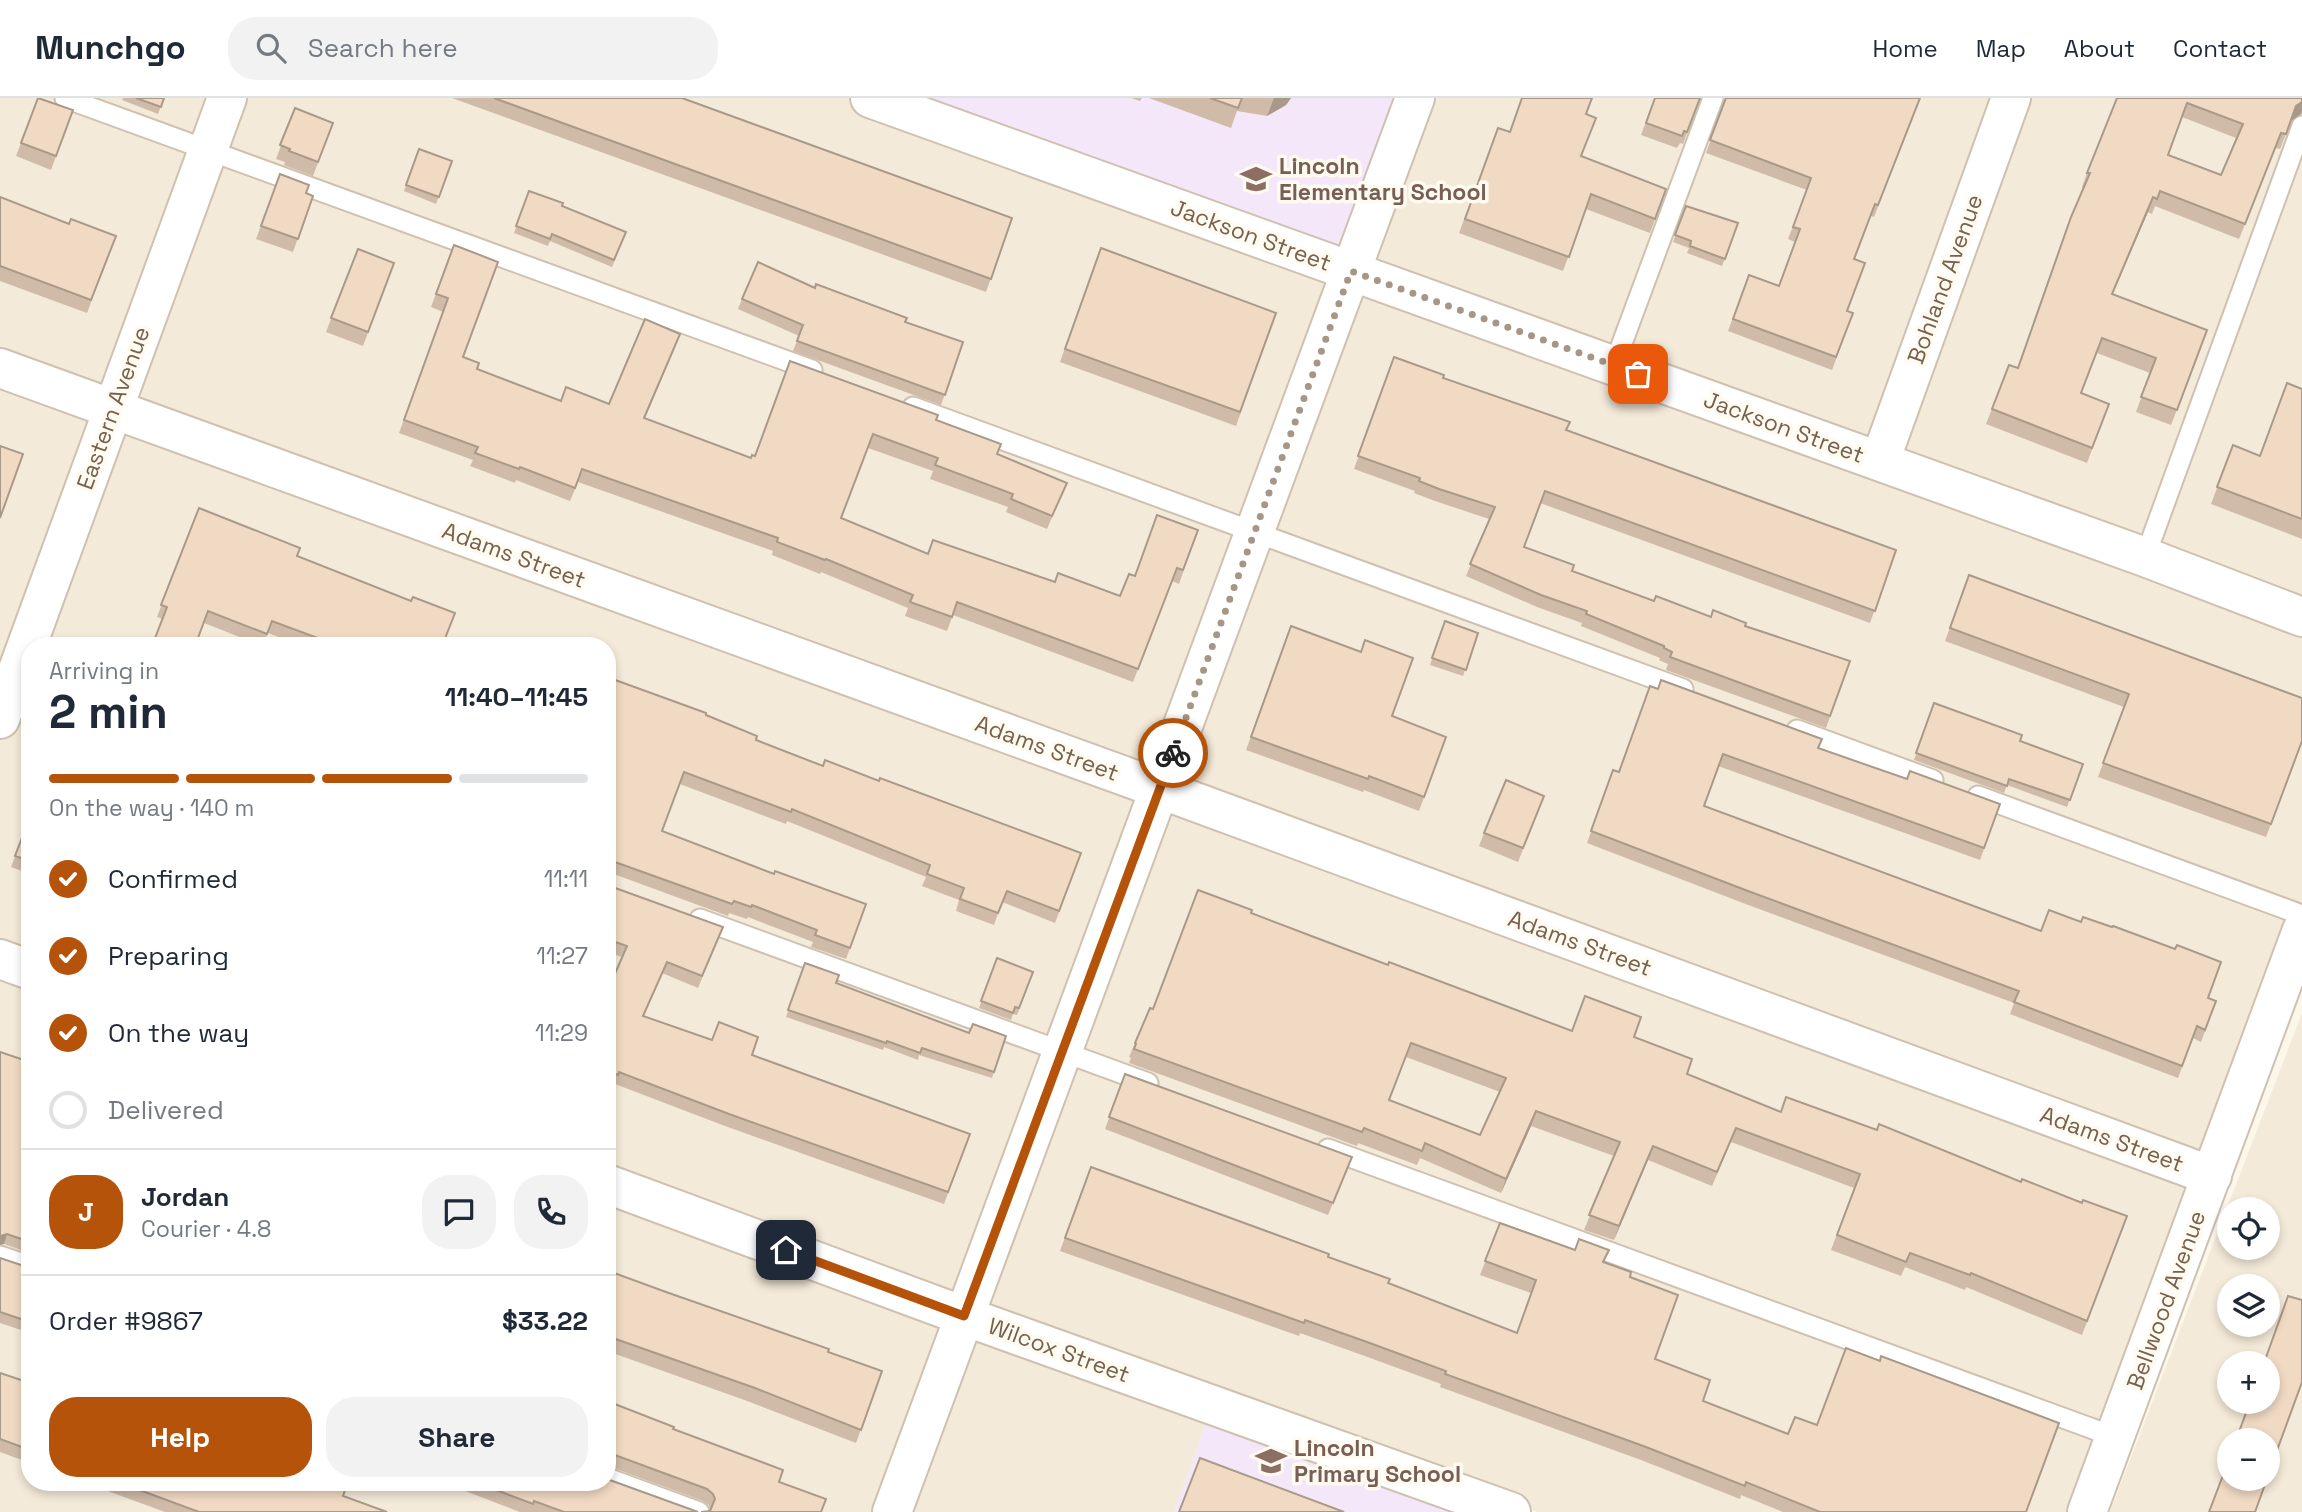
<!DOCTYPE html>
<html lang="en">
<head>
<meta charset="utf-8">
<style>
	body { margin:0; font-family:"Space Grotesk",sans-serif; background:#f2f2f3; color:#1f2937; height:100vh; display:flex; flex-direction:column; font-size:26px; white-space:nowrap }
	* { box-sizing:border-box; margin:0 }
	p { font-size:23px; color:#747a83 }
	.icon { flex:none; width:38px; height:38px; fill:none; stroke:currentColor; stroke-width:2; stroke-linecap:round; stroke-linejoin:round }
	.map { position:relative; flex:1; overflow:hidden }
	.panel { position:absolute; left:21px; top:539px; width:595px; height:854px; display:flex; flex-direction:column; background:#fff; border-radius:28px; box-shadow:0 4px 10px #0003 }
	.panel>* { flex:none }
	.controls { position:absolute; left:2217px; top:1099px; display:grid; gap:14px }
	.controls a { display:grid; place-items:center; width:63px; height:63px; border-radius:50%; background:#fff; box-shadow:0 4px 10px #0003; font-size:35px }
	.pin { position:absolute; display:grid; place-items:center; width:60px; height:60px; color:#fff; margin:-30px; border-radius:14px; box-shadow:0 4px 10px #0006 }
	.courier { position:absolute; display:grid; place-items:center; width:70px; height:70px; margin:-35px; border:5px solid #b45309; border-radius:50%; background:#fff; color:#222; box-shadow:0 2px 9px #0007 }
	.summary em { font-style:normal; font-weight:800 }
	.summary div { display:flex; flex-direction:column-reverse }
	.summary { display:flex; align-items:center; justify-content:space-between; height:119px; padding:0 28px }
	h1 { font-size:46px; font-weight:800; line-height:52px }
	.bar { display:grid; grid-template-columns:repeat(4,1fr); gap:10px 7px; align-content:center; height:84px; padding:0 28px }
	.bar i { height:9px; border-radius:5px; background:#e0e1e3 }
	.bar .on { background:#b45309 }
	.bar p { grid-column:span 4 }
	.line { display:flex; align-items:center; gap:18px; padding:0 28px; border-top:2px solid #e0e1e3 }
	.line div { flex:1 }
	.round { display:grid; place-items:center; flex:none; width:74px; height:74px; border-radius:28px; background:#f2f2f3 }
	ol { padding:0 28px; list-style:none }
	li { display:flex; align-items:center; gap:21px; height:77px }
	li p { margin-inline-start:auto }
	li .icon { padding:7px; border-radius:50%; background:#b45309; color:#fff; stroke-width:4 }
	li:last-child { color:#747a83 }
	li i { width:38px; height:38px; border:4px solid #e0e1e3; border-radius:50% }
	.primary-button { display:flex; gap:14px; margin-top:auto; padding:14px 28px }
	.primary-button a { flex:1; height:80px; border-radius:28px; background:#b45309; color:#fff; font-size:28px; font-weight:800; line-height:80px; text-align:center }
	.primary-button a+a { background:#f2f2f3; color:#1f2937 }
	header { display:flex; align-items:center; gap:42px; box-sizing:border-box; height:98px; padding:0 35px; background:#fff; border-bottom:2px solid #e0e1e3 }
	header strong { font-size:33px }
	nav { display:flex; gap:38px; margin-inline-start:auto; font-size:24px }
	.search { width:490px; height:63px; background:#f2f2f3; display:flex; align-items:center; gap:18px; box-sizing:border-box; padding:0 24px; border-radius:28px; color:#747a83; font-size:26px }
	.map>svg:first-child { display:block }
</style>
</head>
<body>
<header>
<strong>Munchgo</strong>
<div class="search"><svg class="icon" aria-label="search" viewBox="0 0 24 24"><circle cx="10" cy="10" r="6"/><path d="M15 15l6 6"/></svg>Search here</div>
<nav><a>Home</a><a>Map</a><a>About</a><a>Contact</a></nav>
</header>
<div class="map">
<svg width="2302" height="1414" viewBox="0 0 2302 1414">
	<rect width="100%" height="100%" fill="#fcf7eb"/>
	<!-- residential -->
	<g fill="#f4ead9" fill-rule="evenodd">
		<path d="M0 0H848L1348 177 2302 529V803L2078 1414H1538L607 1076V548H30V866L0 855Z"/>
		<path d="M1415 0H2302V512L1355 162Z"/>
		<path d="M0 879 30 890V1384H607V1096L1211 1312 1174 1414H0Z"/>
		<path d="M2302 915V1414H2110ZM2230 1111H2268V1150H2230ZM2230 1188H2268V1227H2230ZM2230 1265H2268V1304H2230ZM2230 1342H2268V1381H2230Z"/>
	</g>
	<!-- education -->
	<g fill="#f4e7f9">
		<path d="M901 0H1415L1355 162Z"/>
		<path d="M1211 1312 1491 1414H1174Z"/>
	</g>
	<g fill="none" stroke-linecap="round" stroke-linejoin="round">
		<defs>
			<g id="service">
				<path d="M65 0 812 272"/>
				<path d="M1614 267 1713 0"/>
				<path d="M913 309 1683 591"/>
				<path d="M2145 459 2302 28"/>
				<path d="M1797 632 1933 682"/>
				<path d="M1978 698 2302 817"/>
				<path d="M700 821 1148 985"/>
				<path d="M1328 1051 2115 1339"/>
				<path d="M0 1158 30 1168"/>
				<path d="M607 1380 699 1414"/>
			</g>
			<g id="minor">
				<path d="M870 0 2145 459 2302 519"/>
				<path d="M0 270 1160 691 2212 1078"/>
				<path d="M1880 363 2011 0"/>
				<path d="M0 621 227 0"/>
				<path d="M0 861 30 872"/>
				<path d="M607 1086 964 1218 1511 1414"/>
				<path d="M892 1414 1415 0"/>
				<path d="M2087 1414 2302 832"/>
			</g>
		</defs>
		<!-- service casing -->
		<use href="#service" stroke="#cfc1b0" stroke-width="23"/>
		<!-- minor casing -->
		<use href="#minor" stroke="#cfc1b0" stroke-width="42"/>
		<!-- service -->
		<use href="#service" stroke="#fff" stroke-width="19"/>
		<!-- minor -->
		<use href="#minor" stroke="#fff" stroke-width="38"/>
	</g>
	<!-- wall -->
	<g fill="#cfbba8" fill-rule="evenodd">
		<path d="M38 0 73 12 51 72 16 58Z"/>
		<path d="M123 0H164L158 16 122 2Z"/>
		<path d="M452 0H682L1012 120 986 194Z"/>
		<path d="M1131 0H1142L1140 3Z"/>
		<path d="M1149 0H1291L1286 7 1267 18 1237 13 1231 30Z"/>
		<path d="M1655 0H1700L1683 46 1680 45 1677 50 1641 37Z"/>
		<path d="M1725 0H1920L1874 119 1871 118 1855 161 1847 213 1853 215 1832 272 1728 233 1749 177 1779 188 1795 144 1788 141 1807 92 1706 55 1725 3Z"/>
		<path d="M2117 0H2302V16H2301L2291 23 2280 51 2276 50 2239 141 2155 108 2152 116 2148 114 2112 197 2207 232 2171 327 2136 314 2150 275 2097 255 2081 295 2109 306 2087 365 1986 326 2009 267 2018 270 2083 90 2082 89 2087 75ZM2182 19 2236 40 2221 77 2168 57Z"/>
		<path d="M295 10 333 25 313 78 284 67 285 64 276 61Z"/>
		<path d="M1586 16 1581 58 1666 91 1650 135 1586 111 1563 173 1459 135 1498 30 1510 34Z"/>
		<path d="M419 51 452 63 436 106 404 93Z"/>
		<path d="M280 76 306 95 313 98 293 154 256 141Z"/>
		<path d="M529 93 562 108 626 134 612 169 550 143 548 148 514 135Z"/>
		<path d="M0 99 69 126 116 138 87 215 0 183Z"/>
		<path d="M1686 108 1738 125 1722 168 1687 155 1689 150 1673 144Z"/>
		<path d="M454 147 463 259 477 271 561 303 609 306 675 249 645 320 751 360 936 322 997 356 1067 385 1047 431 1006 414 1008 409 930 381 933 373 868 350 841 420 928 456 1120 498 1135 478 1198 432 1179 486 1172 483 1133 584 953 517 947 533 905 518 908 510 821 474 820 476 772 457 773 453 578 384 570 403 516 382 515 385 470 368 473 362 399 335 443 214 431 209Z"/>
		<path d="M1101 150 1276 215 1236 328 1060 264Z"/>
		<path d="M358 151 394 165 363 248 326 234Z"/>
		<path d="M815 190 905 224 963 244 941 307 793 253 799 238 738 211 742 201Z"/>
		<path d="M1394 259 1566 332 1896 452 1870 525 1540 405 1524 449 1572 473 1654 503 1745 528 1850 563 1826 630 1666 572 1668 566 1659 562 1660 560 1581 528 1582 525 1537 509 1466 478 1489 421 1435 403 1414 395 1415 393 1354 371Z"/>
		<path d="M2302 291V441L2211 406 2233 347 2260 358Z"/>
		<path d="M199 410 297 458 442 548H303L268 535 262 548 204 525 163 521 157 519Z"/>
		<path d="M1969 477 2302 644 2266 739 2098 679 2124 609 1945 543Z"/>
		<path d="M1445 523 1478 535 1463 578 1430 567Z"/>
		<path d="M1291 528 1392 618 1446 639 1419 713 1364 692 1363 694 1246 652Z"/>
		<path d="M607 579 706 617 756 642 823 668 879 683 1081 755 1055 825 1002 804 994 827 956 813 959 802 922 788 926 779 787 723 786 726 680 686 662 733 774 776 866 806 846 861 811 849 813 844 748 819 747 821 729 815 728 818 611 775H607Z"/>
		<path d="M1650 588 1818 650 1907 681 2000 706 1980 762 1718 668 1704 708 2216 903 2201 944 2193 940 2178 980 2010 916 2014 905 1743 805 1587 745 1613 672 1619 674Z"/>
		<path d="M1934 605 2020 643 2083 666 2067 709 2007 687 2004 695 1914 662Z"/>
		<path d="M1539 711 1518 764 1479 748 1484 735Z"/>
		<path d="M30 719V776L11 769Z"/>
		<path d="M607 787 718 841 698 890 662 875 644 918 970 1036 944 1106 725 1028 615 986 614 989 607 986V894L622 859 607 854Z"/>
		<path d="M1251 815 1388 867 1572 933 1634 939 1687 976 1781 1014 2021 1084 2127 1118 2082 1237 1966 1189 1965 1192 1905 1169 1901 1178 1831 1152 1854 1090 1731 1044 1712 1088 1648 1062 1614 1142 1584 1132 1614 1058 1531 1028 1501 1095 1420 1060 1417 1067 1358 1045 1357 1048 1129 965 1131 960 1129 959 1135 945 1153 911ZM1406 959 1500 994 1480 1037 1389 1002Z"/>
		<path d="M997 860 1033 874 1017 917 1013 916 1011 922 979 910Z"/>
		<path d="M805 865 837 885 969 935 1006 938 992 980 919 957 918 962 884 949 883 952 786 919Z"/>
		<path d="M30 964V1155L4 1146Z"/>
		<path d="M1125 976 1352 1059 1328 1117 1105 1031Z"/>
		<path d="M1091 1069 1328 1159 1388 1185 1517 1235 1531 1195 1480 1177 1500 1125 1604 1164 1630 1179 1655 1261 1703 1303 1788 1336 2026 1414H1783L1741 1397 1740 1401 1641 1362 1440 1289 1441 1286 1362 1257 1300 1235 1299 1238 1060 1153Z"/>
		<path d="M0 1160 30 1170V1235L0 1225Z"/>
		<path d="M607 1170 614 1175 882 1273 856 1345 750 1304 607 1253Z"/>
		<path d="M0 1275 30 1285V1365L0 1354Z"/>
		<path d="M607 1303 673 1331 779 1384 826 1401 710 1413 709 1407 703 1403 611 1369H607Z"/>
		<path d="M83 1384H348L343 1398 387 1414H165Z"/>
		<path d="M442 1384H607L698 1414H520Z"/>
	</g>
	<!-- shaded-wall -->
	<g fill="#a99988">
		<path d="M1274 0H1291L1286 7 1267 18Z"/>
		<path d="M2302 4V12L2301 16 2291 23 2296 8Z"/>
		<path d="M2153 99 2148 114 2106 211 2112 196Z"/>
		<path d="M680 236 675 249 639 333 644 320Z"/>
		<path d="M609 763 615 764 611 775H607V764Z"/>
		<path d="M1536 1013 1531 1028 1501 1095 1506 1081Z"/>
		<path d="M1653 1048 1648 1062 1614 1142 1619 1128Z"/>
		<path d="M7 1136 4 1146 0 1147V1138Z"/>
		<path d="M615 1357 611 1369H607V1359Z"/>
	</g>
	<!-- building -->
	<g fill="#f1dac3" stroke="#a99988" stroke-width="2" fill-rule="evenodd">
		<path d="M38 0 73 12 56 58 21 45Z"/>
		<path d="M136 0H164L161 9Z"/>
		<path d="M494 0H682L1012 120 991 181Z"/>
		<path d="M1210 0H1242L1238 10Z"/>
		<path d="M1522 0H1592L1586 16 1596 20 1581 58 1666 91 1655 121 1591 96 1569 159 1465 121 1498 30 1510 34Z"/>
		<path d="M1655 0H1700L1687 34 1684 33 1682 38 1646 25Z"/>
		<path d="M1726 0H1920L1878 107 1875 106 1854 161 1865 165 1847 213 1853 215 1836 259 1733 221 1749 177 1779 188 1800 131 1793 129 1811 80 1710 42Z"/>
		<path d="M2117 0H2302V4L2296 8 2286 36 2281 35 2245 126 2160 93 2157 101 2153 99 2112 196 2207 232 2177 312 2141 299 2156 260 2102 240 2081 295 2109 306 2092 350 1992 311 2009 267 2018 270 2071 119 2090 75H2087ZM2187 5 2243 26 2221 77 2168 57Z"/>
		<path d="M295 10 333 25 318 64 289 53 290 51 280 47Z"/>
		<path d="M419 51 452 63 439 99 406 87Z"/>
		<path d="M280 76 309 87 306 95 313 98 298 141 261 128Z"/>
		<path d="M529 93 563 105 562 108 626 134 614 162 552 136 550 141 516 128Z"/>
		<path d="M0 99 69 126 71 121 116 138 91 202 0 168Z"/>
		<path d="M1686 108 1738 125 1725 161 1690 148 1691 143 1675 137Z"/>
		<path d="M454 147 498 164 463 259 479 265 477 271 561 303 566 289 609 306 645 221 680 236 644 320 751 360 752 357 755 358 790 263 938 317 936 322 1001 346 997 356 1067 385 1052 418 1011 401 1013 396 935 367 938 360 873 336 841 420 928 456 933 442 1055 484 1058 475 1120 498 1129 476 1135 478 1157 417 1198 432 1183 472 1177 470 1138 571 957 504 952 519 910 504 913 497 826 461 825 462 777 444 778 440 582 371 575 390 520 369 519 371 475 355 478 349 404 322 448 200 436 196Z"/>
		<path d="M1101 150 1276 215 1240 314 1065 251Z"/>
		<path d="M358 151 394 165 368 234 331 220Z"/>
		<path d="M758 164 815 190 816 186 907 220 905 224 963 244 945 297 797 243 803 227 742 201Z"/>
		<path d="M1394 259 1444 277 1443 280 1570 324 1566 332 1896 452 1875 513 1545 393 1524 449 1574 467 1572 473 1654 503 1656 498 1711 519 1713 512 1746 525 1745 528 1850 563 1830 618 1670 559 1672 554 1664 550V548L1586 516 1587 513 1541 497 1470 466 1495 409 1439 391 1419 383 1420 380 1358 358Z"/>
		<path d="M2287 285 2302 291V421L2217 389 2233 347 2260 358Z"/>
		<path d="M0 348 23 356 0 420Z"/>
		<path d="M199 410 300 450 297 458 411 503 413 499 455 515 442 548H339L272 523 267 536 208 513 195 548H152L167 509 161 507Z"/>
		<path d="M1969 477 2302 600V643L2271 726 2103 665 2129 596 1950 530Z"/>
		<path d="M1445 523 1478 535 1466 572 1432 560Z"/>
		<path d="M1291 528 1361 554 1365 542 1413 560 1392 618 1446 639 1424 699 1369 678 1368 681 1251 639Z"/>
		<path d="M607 579 706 615V617L757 638 756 642 823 668 825 662 879 683 880 680 1081 755 1059 813 1007 793 998 815 960 801 964 790 927 776 930 767 792 711 791 714 684 674 662 733 774 776 775 773 866 806 850 850 815 837 817 832 752 807 751 809 734 803 732 806 615 764 609 763 607 764Z"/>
		<path d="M1661 582 1822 641 1818 650 1907 681 1910 673 2000 706 1984 750 1723 656 1704 708 2041 833 2049 812 2081 824 2083 819 2112 829 2113 828 2175 851 2177 847 2221 864 2208 900 2216 903 2205 932 2197 928 2182 968 2014 904 2019 893 1748 793 1591 733 1613 672 1619 674 1650 588 1658 591Z"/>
		<path d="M1934 605 2022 637 2020 643 2083 666 2070 702 2009 681 2007 688 1916 655Z"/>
		<path d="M1506 682 1544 698 1523 750 1484 735Z"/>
		<path d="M30 719V763L15 758Z"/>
		<path d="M607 787 723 829 702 878 667 864 643 918 712 942 719 924 758 939 752 957 970 1036 948 1094 729 1016 619 974 618 977 607 972V894L627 848 607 841Z"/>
		<path d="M1198 792 1252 812 1251 815 1314 839 1388 867 1389 864 1572 933 1585 898 1641 919 1634 939 1692 961 1687 976 1781 1014 1786 999 1877 1032 1879 1026 2021 1084 2022 1081 2082 1105 2083 1102 2127 1118 2087 1223 1971 1175 1970 1177 1910 1155 1906 1164 1837 1137 1860 1076 1736 1030 1717 1074 1653 1048 1619 1128 1589 1117 1620 1044 1536 1013 1506 1081 1425 1045 1422 1053 1364 1030 1362 1034 1134 951 1136 946 1135 945 1150 910 1153 911ZM1411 945 1506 980 1480 1037 1389 1002Z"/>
		<path d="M997 860 1033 874 1019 910 1015 909 1013 915 981 903Z"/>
		<path d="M805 865 839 877 836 885 969 935 973 926 1006 938 994 974 922 950 920 955 887 943 886 945 788 912Z"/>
		<path d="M0 954 30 964V1144L7 1136 0 1138Z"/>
		<path d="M1125 976 1352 1059 1333 1105 1109 1019Z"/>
		<path d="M1091 1069 1329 1156 1328 1159 1390 1181 1388 1185 1517 1235 1536 1182 1485 1163 1500 1125 1575 1152 1579 1141 1609 1152 1603 1164 1631 1174 1630 1179 1678 1197 1655 1261 1710 1282 1703 1303 1788 1336 1795 1319 1817 1327 1846 1250 1880 1263 1881 1258 2059 1325 2026 1414H1820L1746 1384 1745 1388 1646 1349 1445 1276 1446 1273 1367 1244 1305 1222 1304 1225 1065 1140Z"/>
		<path d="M0 1160 30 1170V1224L0 1214Z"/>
		<path d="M607 1170 615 1172 614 1175 666 1194 829 1251 828 1254 882 1273 861 1332 755 1290 607 1238Z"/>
		<path d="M2288 1198 2302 1202V1284L2268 1377V1342H2236L2250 1304H2268V1265H2264Z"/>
		<path d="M0 1275 30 1285V1352L0 1341Z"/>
		<path d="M607 1303 674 1329 673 1331 783 1372 779 1384 826 1401 821 1414H701L710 1413 715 1401 713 1396 707 1391 615 1357 607 1359Z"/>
		<path d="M2230 1359V1381H2267L2255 1414H2209Z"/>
		<path d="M1200 1360 1344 1414H1179Z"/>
		<path d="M607 1381 698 1414H564L534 1403 533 1406 475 1384H607Z"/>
		<path d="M118 1384H348L343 1398 387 1414H199Z"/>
	</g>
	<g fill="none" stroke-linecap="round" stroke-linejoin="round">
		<!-- done -->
		<path stroke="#a69685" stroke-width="7" stroke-dasharray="0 12.6" d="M1173 655 1351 173 1638 276"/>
		<!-- route -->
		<path stroke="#b45309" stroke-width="9" d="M786 1152 964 1218 1173 655"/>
	</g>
	<!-- icons -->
	<defs>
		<symbol id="school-bare" viewBox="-9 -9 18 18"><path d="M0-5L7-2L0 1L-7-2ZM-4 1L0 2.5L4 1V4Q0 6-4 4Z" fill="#8d6e63" stroke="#fffbf1" stroke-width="2.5" paint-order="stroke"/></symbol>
	</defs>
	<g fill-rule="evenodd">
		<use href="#school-bare" x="1234" y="59" width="44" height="44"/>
		<use href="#school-bare" x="1249" y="1341" width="44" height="44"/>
	</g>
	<g text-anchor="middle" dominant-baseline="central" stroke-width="7" stroke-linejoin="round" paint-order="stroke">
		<!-- education labels -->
		<g font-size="23" font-weight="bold" fill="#785e54" stroke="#fffbf1" text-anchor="start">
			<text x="1279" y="68">Lincoln<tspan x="1279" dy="26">Elementary School</tspan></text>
			<text x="1294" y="1350">Lincoln<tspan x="1294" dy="26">Primary School</tspan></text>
		</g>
		<!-- street labels -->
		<g font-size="23" fill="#77614e" stroke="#fffbf1">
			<text transform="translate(1251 137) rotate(20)">Jackson Street</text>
			<text transform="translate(1945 181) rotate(-70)">Bohland Avenue</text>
			<text transform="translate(113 310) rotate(-70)">Eastern Avenue</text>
			<text transform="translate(1784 329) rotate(20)">Jackson Street</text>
			<text transform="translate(514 457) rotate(20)">Adams Street</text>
			<text transform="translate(1047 650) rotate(20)">Adams Street</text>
			<text transform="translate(1580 845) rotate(20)">Adams Street</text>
			<text transform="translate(2112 1041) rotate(20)">Adams Street</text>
			<text transform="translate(2166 1202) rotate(-70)">Bellwood Avenue</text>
			<text transform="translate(1059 1252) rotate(20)">Wilcox Street</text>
		</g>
	</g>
</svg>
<div class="controls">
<a><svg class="icon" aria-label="locate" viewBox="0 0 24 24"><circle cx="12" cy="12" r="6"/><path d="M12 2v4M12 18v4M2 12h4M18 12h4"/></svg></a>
<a><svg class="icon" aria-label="layers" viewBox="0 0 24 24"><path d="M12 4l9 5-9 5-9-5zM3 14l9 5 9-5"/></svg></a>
<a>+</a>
<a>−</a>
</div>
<div class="pin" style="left:1638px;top:276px;background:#ea580c"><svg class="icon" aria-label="bag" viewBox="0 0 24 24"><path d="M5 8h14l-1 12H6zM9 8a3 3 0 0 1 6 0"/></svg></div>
<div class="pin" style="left:786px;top:1152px;background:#1f2937"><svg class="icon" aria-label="home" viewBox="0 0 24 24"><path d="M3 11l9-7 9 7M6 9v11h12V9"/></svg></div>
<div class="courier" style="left:1173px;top:655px"><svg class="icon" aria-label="bike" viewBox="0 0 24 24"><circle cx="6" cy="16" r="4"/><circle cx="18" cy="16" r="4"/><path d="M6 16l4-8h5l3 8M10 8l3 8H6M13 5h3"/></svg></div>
<section class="panel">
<div class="summary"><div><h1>2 min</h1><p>Arriving in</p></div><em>11:40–11:45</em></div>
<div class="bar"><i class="on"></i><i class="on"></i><i class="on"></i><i></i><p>On the way · 140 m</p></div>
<ol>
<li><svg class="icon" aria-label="check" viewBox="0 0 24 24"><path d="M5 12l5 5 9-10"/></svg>Confirmed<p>11:11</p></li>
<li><svg class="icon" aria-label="check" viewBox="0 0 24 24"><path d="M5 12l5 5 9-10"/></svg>Preparing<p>11:27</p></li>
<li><svg class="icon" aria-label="check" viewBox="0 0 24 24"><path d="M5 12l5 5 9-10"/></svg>On the way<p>11:29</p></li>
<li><i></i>Delivered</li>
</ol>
<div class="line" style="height:126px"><b class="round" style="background:#b45309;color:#fff">J</b><div><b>Jordan</b><p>Courier · 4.8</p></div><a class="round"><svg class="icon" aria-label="chat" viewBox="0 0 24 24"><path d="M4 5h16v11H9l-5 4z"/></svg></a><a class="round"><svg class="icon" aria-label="phone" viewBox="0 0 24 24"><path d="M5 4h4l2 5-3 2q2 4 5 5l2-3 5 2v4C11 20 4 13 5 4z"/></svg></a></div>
<div class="line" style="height:91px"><div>Order #9867</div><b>$33.22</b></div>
<div class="primary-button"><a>Help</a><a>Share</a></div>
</section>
</div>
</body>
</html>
